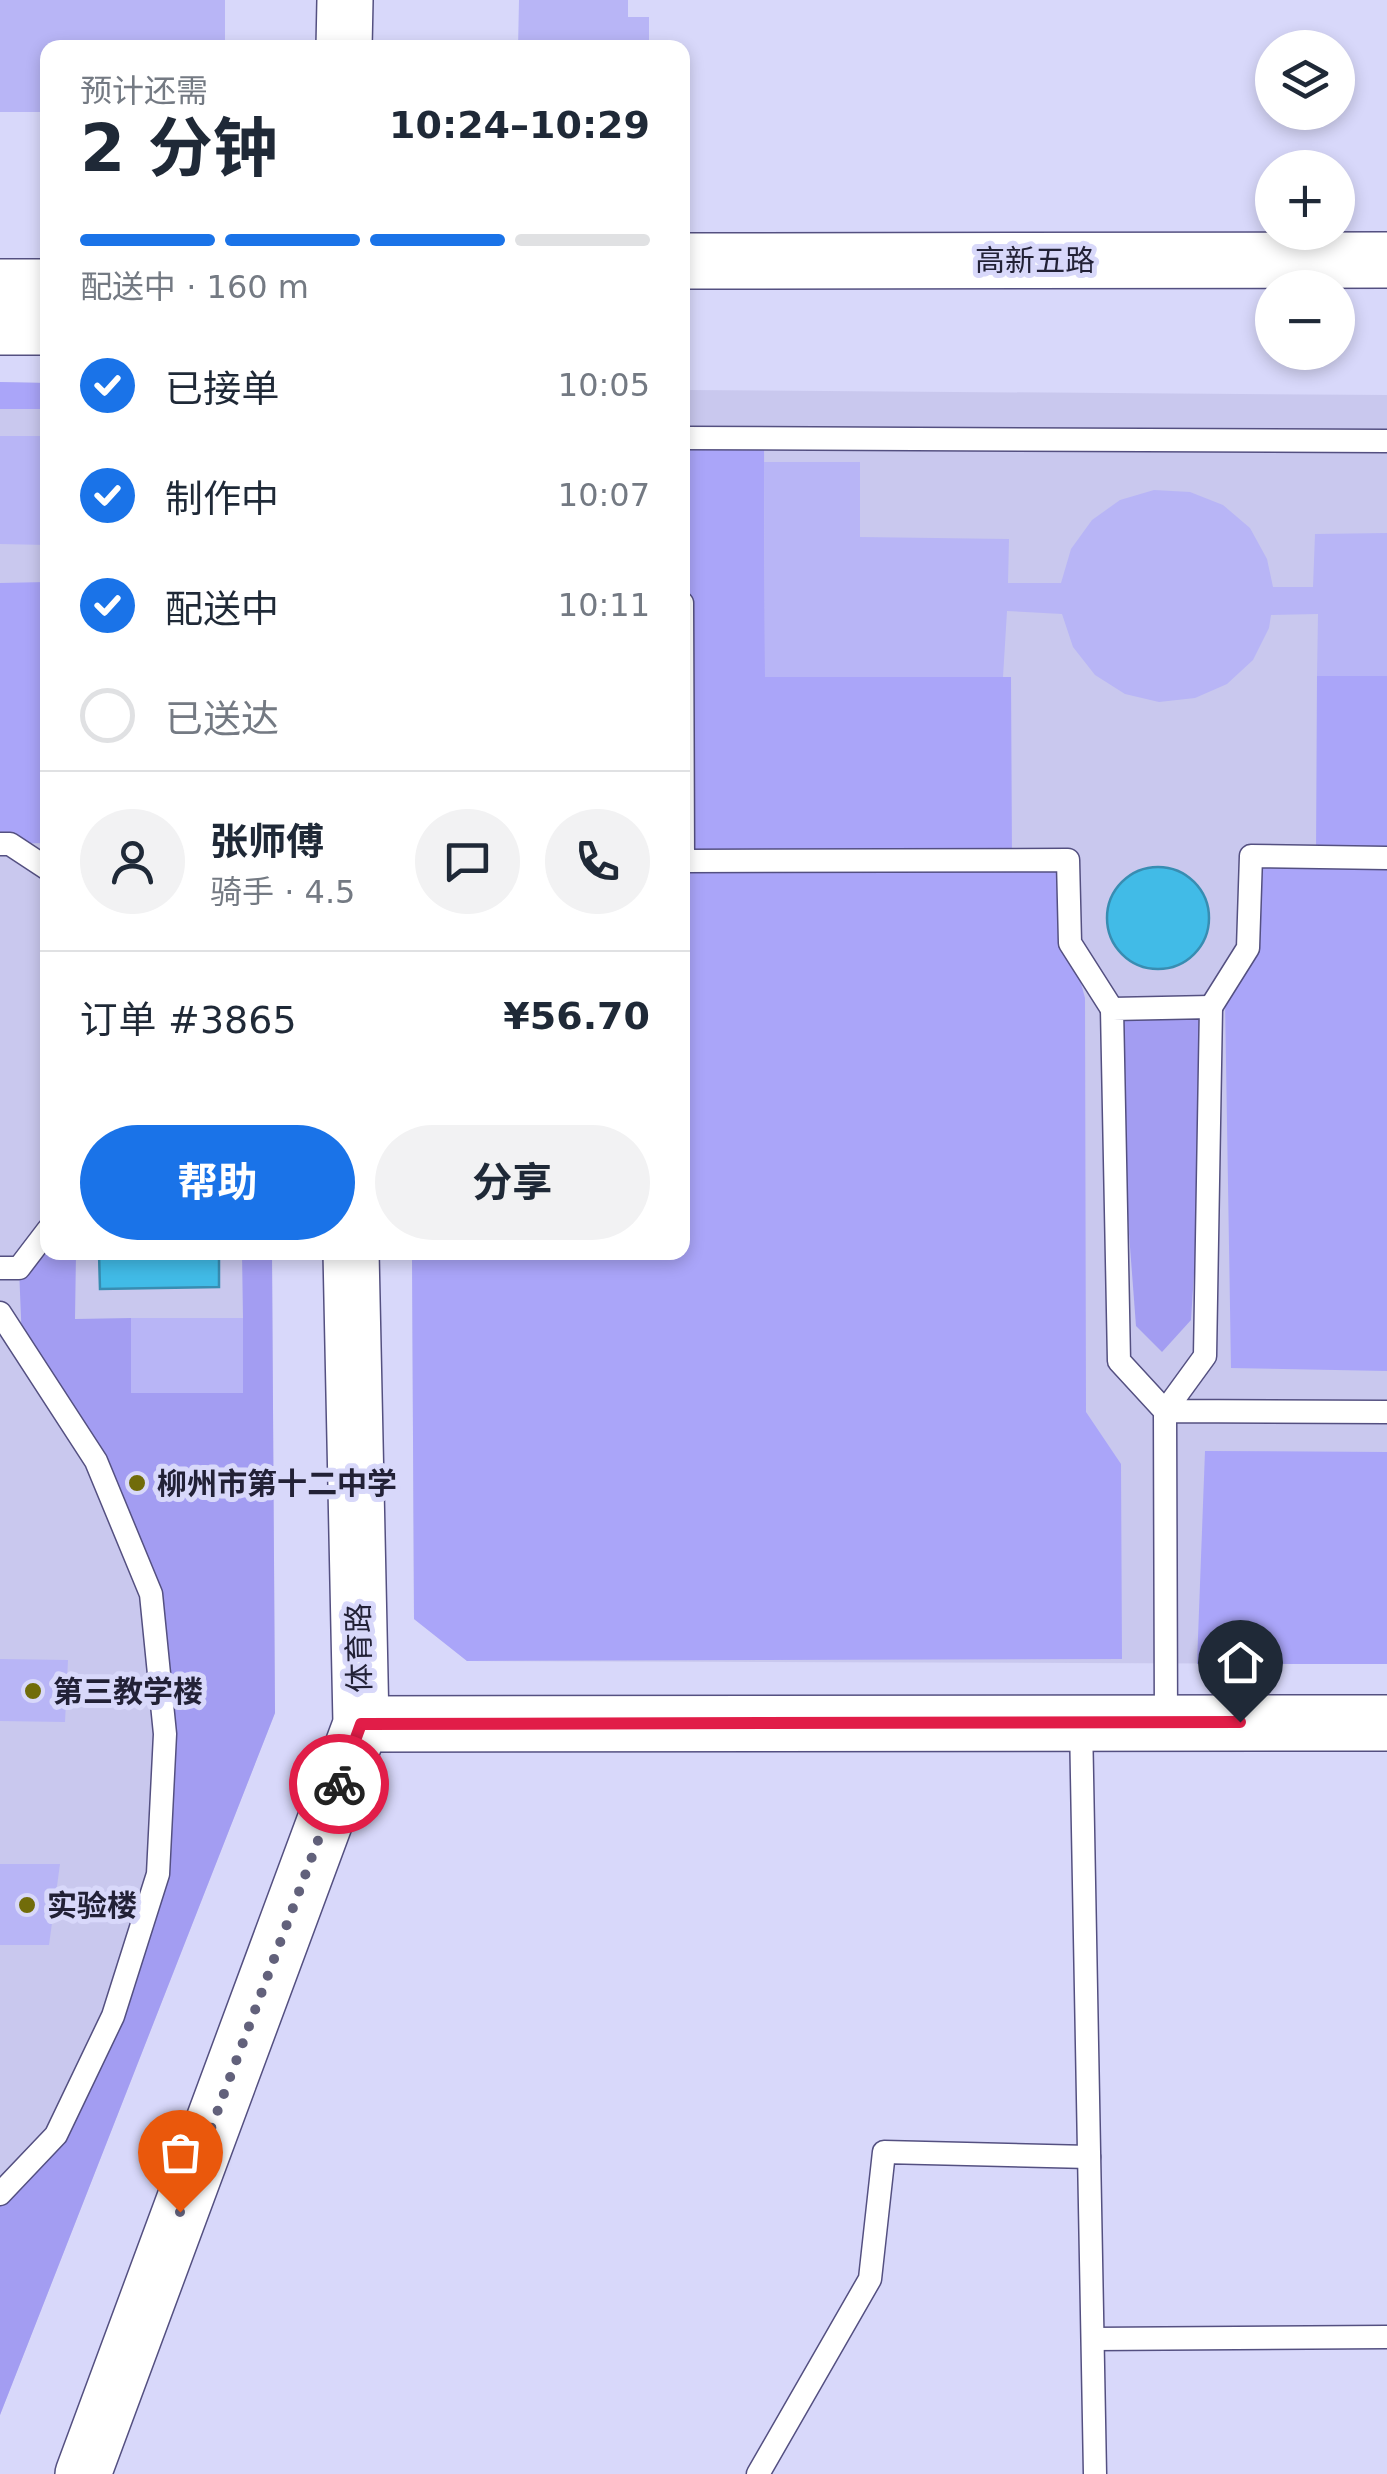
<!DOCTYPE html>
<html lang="zh">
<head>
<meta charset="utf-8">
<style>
	body { margin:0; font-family:"DejaVu Sans","Noto Sans SC",sans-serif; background:#f2f2f3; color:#1f2937; height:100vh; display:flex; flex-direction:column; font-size:38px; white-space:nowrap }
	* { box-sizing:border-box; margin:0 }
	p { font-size:32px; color:#747a83 }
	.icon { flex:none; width:55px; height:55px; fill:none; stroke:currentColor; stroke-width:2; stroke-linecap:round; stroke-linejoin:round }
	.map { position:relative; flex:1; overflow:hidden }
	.drawer { position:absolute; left:40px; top:40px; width:650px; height:1220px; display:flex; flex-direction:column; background:#fff; border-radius:20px; box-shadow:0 5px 15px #0003 }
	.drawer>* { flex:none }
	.buttons { position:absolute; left:1255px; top:30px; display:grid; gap:20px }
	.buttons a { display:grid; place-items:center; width:100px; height:100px; border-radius:50%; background:#fff; box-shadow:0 5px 15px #0003; font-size:50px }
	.pin { position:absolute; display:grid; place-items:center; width:85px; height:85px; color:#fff; margin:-102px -42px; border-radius:50% 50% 50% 0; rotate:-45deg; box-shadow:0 0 10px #0007 }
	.pin .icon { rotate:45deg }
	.courier { position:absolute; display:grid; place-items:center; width:100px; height:100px; margin:-50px; border:8px solid #e11d48; border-radius:50%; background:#fff; color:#222; box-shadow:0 2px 12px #0007 }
	.head em { font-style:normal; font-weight:700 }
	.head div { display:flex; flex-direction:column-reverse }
	.head { display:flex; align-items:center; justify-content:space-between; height:170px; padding:0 40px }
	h1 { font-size:65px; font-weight:700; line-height:75px }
	.bar { display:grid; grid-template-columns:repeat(4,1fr); gap:15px 10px; align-content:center; height:120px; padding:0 40px }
	.bar i { height:12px; border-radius:8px; background:#e0e1e3 }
	.bar .active { background:#1a73e8 }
	.bar p { grid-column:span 4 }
	.line { display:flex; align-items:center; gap:25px; padding:0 40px; border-top:2px solid #e0e1e3 }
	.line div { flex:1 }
	.round { display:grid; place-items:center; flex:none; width:105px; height:105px; border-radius:52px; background:#f2f2f3 }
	ol { padding:0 40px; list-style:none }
	li { display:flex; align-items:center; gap:30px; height:110px }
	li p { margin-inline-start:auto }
	li .icon { padding:10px; border-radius:50%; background:#1a73e8; color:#fff; stroke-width:4 }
	li:last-child { color:#747a83 }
	li i { width:55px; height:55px; border:5px solid #e0e1e3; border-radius:50% }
	.button { display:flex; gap:20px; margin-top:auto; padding:20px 40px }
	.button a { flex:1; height:115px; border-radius:60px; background:#1a73e8; color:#fff; font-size:40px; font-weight:700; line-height:115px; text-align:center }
	.button a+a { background:#f2f2f3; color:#1f2937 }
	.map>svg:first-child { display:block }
</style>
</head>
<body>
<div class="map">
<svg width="1387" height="2474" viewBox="0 0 1387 2474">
	<rect width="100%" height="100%" fill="#d8d8fa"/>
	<!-- built -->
	<g fill="#c9c8ee">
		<path d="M0 382 47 383 48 1252 272 1253 275 1713 0 2415Z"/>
		<path d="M683 390 1387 395V1664L467 1661 414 1619 412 1253 682 1252Z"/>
	</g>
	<!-- green -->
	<g fill="#aaa5f9">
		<path d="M0 382 47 383V409H0Z"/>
		<path d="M683 438H764L765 677H1011L1012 859 1068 860 1070 943 1085 998 1086 1412 1121 1464 1122 1659 467 1661 414 1619 412 1253 682 1252Z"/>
		<path d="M47 582V843L0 844V583Z"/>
		<path d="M1317 676H1387V1371L1231 1368 1225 1001 1248 948 1251 856H1316Z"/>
		<path d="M1205 1451 1387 1452V1664H1197Z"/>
	</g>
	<!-- forest -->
	<g fill="#a39df2">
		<path d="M1211 1007 1191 1320 1162 1352 1136 1326 1112 1009Z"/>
		<path d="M47 1230 48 1252 76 1253 75 1319 131 1318V1393L243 1318 242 1253H272L275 1713 0 2415V2194L56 2135 158 1874 151 1594 96 1461 22 1342 19 1268Z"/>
	</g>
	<!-- water -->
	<g fill="#41bbe7" stroke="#388db2" stroke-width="2.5">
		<circle cx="1158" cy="918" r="51"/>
		<path d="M99 1253H219V1287L100 1289Z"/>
	</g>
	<!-- building -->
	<g fill="#b8b5f6">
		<path d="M0 0H225V48H48V112H0Z"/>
		<path d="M519 0H628V17H649V48H518Z"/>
		<path d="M0 436H48V545L0 544Z"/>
		<path d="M764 462H860V537L1009 539 1008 583H1061L1071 549 1092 520 1120 500 1154 490 1190 492 1223 505 1250 528 1267 559 1273 587H1313L1315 534 1387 533V676H1317L1318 614 1271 615 1269 628 1253 660 1227 684 1195 698 1159 702 1125 694 1095 675 1073 647 1062 614 1007 611 1003 677H765Z"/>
		<rect x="131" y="1318" width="112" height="75"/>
		<path d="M0 1659 68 1660 65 1722 0 1721Z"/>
		<path d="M0 1864H60L49 1945H0Z"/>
	</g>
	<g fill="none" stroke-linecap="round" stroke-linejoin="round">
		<defs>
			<g id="lane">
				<path d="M682 438 1387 441"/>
				<path d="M682 603 683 861 1068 860 1070 943 1112 1009"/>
				<path d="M0 844H10L48 869"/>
				<path d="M1211 1007 1248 948 1251 856 1387 858"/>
				<path d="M0 1268H19L48 1230"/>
				<path d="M0 1313 96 1461 151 1594 165 1734 158 1874 113 2016 56 2135 0 2194"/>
				<path d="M1081 1722 1095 2474"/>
				<path d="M1166 1722 1165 1411 1205 1356 1211 1007 1112 1009 1119 1361 1165 1411 1387 1412"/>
				<path d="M1093 2339 1387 2337"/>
				<path d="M758 2474 870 2279 884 2152 1089 2157"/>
			</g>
			<g id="secondary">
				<path d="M344 48 345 0"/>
				<path d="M682 261 1387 260"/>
				<path d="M0 287H48"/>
				<path d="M0 327H48"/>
				<path d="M361 1724 1387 1723"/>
				<path d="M83 2474 361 1724 351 1252"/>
			</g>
		</defs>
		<!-- lane casing -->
		<use href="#lane" stroke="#545081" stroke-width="25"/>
		<!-- secondary casing -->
		<use href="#secondary" stroke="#545081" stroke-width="58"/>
		<!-- lane -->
		<use href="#lane" stroke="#fff" stroke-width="22"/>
		<!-- secondary -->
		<use href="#secondary" stroke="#fff" stroke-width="55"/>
	</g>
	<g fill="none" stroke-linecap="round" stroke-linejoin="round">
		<!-- done -->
		<path stroke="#62617b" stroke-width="10" stroke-dasharray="0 18" d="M180 2212 339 1784"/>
		<!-- route -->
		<path stroke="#e11d48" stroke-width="12" d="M339 1784 361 1724 1240 1722"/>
	</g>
	<!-- markers -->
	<g fill="#716c0a" stroke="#d8d8fa" stroke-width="4">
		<circle cx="137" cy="1483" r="10"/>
		<circle cx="33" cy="1691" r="10"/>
		<circle cx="27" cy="1905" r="10"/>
	</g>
	<g text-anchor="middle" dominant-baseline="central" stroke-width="10" stroke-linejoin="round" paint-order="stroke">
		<!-- street labels -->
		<g font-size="30" fill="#222136" stroke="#d8d8fa">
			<text x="1035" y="260">高新五路</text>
			<text transform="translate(359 1648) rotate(-91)">体育路</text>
		</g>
		<!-- poi labels -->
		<g font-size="30" font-weight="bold" fill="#222136" stroke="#d8d8fa" text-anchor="start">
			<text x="157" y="1483">柳州市第十二中学</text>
			<text x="53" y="1691">第三教学楼</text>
			<text x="47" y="1905">实验楼</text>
		</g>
	</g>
</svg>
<div class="buttons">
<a><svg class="icon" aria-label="layers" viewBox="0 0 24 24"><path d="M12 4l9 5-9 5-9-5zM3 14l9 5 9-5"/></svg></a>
<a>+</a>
<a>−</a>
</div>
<div class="pin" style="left:180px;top:2212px;background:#ea580c"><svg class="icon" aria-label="bag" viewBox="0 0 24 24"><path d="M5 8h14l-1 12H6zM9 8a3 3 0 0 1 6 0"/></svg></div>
<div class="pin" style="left:1240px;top:1722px;background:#1f2937"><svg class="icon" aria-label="home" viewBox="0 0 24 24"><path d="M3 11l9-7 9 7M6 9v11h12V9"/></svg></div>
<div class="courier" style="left:339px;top:1784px"><svg class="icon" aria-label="bike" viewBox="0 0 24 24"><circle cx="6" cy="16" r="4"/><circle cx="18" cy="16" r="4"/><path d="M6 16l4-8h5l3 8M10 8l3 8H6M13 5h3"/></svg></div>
<section class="drawer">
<div class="head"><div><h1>2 分钟</h1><p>预计还需</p></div><em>10:24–10:29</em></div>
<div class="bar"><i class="active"></i><i class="active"></i><i class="active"></i><i></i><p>配送中 · 160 m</p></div>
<ol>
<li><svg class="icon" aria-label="check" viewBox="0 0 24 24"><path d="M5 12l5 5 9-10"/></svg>已接单<p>10:05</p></li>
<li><svg class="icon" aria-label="check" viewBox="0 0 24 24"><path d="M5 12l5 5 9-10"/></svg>制作中<p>10:07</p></li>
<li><svg class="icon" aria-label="check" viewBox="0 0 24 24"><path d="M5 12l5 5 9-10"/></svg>配送中<p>10:11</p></li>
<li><i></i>已送达</li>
</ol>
<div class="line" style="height:180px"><a class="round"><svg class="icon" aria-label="person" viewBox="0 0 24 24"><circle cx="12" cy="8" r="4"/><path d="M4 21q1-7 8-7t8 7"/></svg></a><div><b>张师傅</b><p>骑手 · 4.5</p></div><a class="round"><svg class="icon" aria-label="chat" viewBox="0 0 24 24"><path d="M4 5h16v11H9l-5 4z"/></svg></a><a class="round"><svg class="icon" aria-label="phone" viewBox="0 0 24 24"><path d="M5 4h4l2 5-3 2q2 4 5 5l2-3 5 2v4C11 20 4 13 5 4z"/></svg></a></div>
<div class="line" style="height:130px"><div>订单 #3865</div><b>¥56.70</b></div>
<div class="button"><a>帮助</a><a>分享</a></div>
</section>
</div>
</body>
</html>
